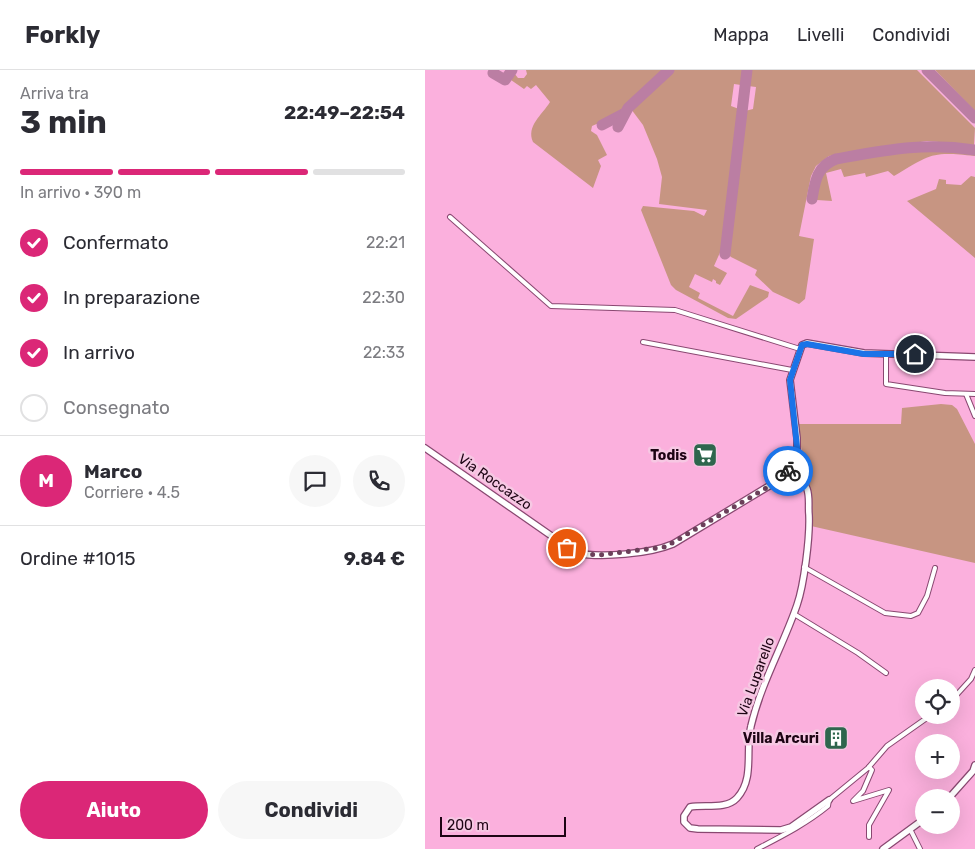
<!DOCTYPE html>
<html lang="it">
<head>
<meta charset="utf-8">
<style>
	body { margin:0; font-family:Rubik,sans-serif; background:#f7f7f7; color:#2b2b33; height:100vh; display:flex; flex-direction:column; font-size:19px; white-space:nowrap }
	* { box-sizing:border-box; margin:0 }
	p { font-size:16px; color:#7c7c81 }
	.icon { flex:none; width:28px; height:28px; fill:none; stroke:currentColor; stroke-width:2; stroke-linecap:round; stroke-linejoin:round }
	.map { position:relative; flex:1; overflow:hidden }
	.sheet { display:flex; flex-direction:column; background:#fff; width:425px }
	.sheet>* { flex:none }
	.controls { position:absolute; left:490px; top:609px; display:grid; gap:10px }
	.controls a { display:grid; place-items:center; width:45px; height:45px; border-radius:50%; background:#fff; box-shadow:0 5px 20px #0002; font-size:25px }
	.scale { position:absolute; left:15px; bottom:12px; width:126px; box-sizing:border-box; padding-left:5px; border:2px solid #1d0414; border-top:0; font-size:14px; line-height:18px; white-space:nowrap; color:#1d0414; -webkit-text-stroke:4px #f6c8e3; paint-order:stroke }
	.pin { position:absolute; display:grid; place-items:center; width:42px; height:42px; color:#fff; margin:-21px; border:2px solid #fff; border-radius:50%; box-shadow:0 1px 5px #0007 }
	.courier { position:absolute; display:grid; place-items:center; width:50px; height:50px; margin:-25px; border:4px solid #1a73e8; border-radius:50%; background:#fff; color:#222; box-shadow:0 1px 6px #0007 }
	.head em { font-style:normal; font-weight:700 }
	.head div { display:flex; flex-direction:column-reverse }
	.head { display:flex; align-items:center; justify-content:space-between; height:85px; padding:0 20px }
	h1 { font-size:32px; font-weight:700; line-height:38px }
	.bar { display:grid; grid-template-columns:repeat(4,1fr); gap:8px 5px; align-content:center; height:60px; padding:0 20px }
	.bar i { height:6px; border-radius:4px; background:#e1e1e2 }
	.bar .active { background:#db2777 }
	.bar p { grid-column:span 4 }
	.line { display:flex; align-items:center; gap:12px; padding:0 20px; border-top:1px solid #e1e1e2 }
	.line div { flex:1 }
	.round { display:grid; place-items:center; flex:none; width:52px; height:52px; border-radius:26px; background:#f7f7f7 }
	ol { padding:0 20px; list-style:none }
	li { display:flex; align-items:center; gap:15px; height:55px }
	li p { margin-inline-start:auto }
	li .icon { padding:5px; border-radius:50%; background:#db2777; color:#fff; stroke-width:4 }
	li:last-child { color:#7c7c81 }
	li i { width:28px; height:28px; border:2px solid #e1e1e2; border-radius:50% }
	.cta { display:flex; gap:10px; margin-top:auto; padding:10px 20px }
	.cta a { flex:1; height:58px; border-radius:30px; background:#db2777; color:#fff; font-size:20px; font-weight:700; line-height:58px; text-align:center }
	.cta a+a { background:#f7f7f7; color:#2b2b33 }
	header { display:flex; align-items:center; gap:30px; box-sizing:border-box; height:70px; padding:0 25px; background:#fff; border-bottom:1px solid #e1e1e2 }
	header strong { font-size:24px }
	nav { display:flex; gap:28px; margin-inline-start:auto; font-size:18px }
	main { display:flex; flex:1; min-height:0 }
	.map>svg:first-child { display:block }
</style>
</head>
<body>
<header>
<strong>Forkly</strong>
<nav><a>Mappa</a><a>Livelli</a><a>Condividi</a></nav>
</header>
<main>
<section class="sheet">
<div class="head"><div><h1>3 min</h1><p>Arriva tra</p></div><em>22:49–22:54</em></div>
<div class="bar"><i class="active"></i><i class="active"></i><i class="active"></i><i></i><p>In arrivo · 390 m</p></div>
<ol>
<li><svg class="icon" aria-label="check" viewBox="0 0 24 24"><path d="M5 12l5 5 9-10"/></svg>Confermato<p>22:21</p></li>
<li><svg class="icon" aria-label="check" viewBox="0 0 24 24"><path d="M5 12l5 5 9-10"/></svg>In preparazione<p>22:30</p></li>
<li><svg class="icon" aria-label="check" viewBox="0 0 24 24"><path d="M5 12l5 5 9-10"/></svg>In arrivo<p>22:33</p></li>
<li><i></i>Consegnato</li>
</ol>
<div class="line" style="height:90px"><b class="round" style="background:#db2777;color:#fff">M</b><div><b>Marco</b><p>Corriere · 4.5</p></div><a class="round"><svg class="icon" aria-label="chat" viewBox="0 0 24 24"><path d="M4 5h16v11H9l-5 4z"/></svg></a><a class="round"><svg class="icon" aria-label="phone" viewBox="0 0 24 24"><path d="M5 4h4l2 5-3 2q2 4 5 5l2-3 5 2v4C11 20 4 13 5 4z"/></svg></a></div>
<div class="line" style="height:65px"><div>Ordine #1015</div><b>9.84 €</b></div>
<div class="cta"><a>Aiuto</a><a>Condividi</a></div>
</section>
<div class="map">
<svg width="550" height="779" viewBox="0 0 550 779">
	<rect width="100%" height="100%" fill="#fbb0dd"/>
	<!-- green -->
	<g fill="#c79582">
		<path d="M101 0H238L192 45 167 56 166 61 172 65 182 85 173 90 176 96 168 118 108 72C101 56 117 45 125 32L111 15 106 19 102 16 99 19 86 10 89 3 93 8H99L102 4Z"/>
		<path d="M248 0H318L316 15 309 14 306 36 314 39 297 178 289 196 302 203 295 215 291 213V211L288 209 287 212 270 204 264 217 275 223 273 228 308 246 325 215 344 222 343 227 311 249 303 248 251 220 246 215 216 140 218 136 269 141 279 146 282 140 234 134 237 107 232 89 218 55 206 39Z"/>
		<path d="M325 0H492L550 58 549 75 502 71 404 86 391 96 386 106 374 166 389 169 380 229 374 234 348 222 330 205 332 200 306 187 303 184 320 41 328 39 331 17 323 16Z"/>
		<path d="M510 0H550V41Z"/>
		<path d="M499 77 550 83V86C506 81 506 84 469 106L463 101 441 107 440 103 419 107 416 99 401 103 407 131 392 130 390 126C392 117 392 104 400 97 412 87 480 81 499 77Z"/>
		<path d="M546 106 550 107V188L482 131 511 119 514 109 521 110V114L536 115Z"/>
		<path d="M516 334 527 335 532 339 550 374V493L386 456V429L371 401 377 384 373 354H476L477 338Z"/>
	</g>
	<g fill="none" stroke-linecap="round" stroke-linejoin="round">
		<!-- taxiway -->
		<g stroke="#bb7ea3" stroke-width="11">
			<path d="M502 0 550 48"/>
			<path d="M68 3 80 10 87 0"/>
			<path d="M177 55 198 44"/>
			<path d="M193 57 203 38 244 0"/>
			<path d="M387 129C390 111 392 96 411 89 461 80 499 72 550 80"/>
			<path d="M300 184 322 0"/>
		</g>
		<defs>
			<g id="street">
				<path d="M25 147 126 236 250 240 375 279"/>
				<path d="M218 272 367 300"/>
				<path d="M461 285V314L520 323 550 324"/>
				<path d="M541 324 550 346"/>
				<path d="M379 497 460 543 486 546 493 543 502 526 510 498"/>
				<path d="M369 544 433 583 461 603"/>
				<path d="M526 631 546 609 550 600"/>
				<path d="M485 759 495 779"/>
				<path d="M444 767V755L464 720 428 731 438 721 447 700 444 697"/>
				<path d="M332 779C357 766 381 754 403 736L404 730 443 698 462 676 506 645"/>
			</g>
			<g id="secondary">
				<path d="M0 378 151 483C176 488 224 484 248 474L349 413 372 392V368L365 310 377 275 382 273 439 283 550 287"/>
				<path d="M366 397C371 404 379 411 382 419 385 427 383 437 384 445 385 467 379 515 372 535 358 576 336 613 326 656 320 679 330 709 312 728 301 740 279 734 265 737L259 746V752L265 758 273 759 356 760 366 757 404 730"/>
				<path d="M524 728 548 701 550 695"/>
				<path d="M458 779 499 749"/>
			</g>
		</defs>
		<!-- street casing -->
		<use href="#street" stroke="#894871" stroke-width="6"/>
		<!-- secondary casing -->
		<use href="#secondary" stroke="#894871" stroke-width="8"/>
		<!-- street -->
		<use href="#street" stroke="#fff" stroke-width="4"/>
		<!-- secondary -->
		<use href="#secondary" stroke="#fff" stroke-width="5.5"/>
	</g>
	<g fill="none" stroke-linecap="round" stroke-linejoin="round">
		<!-- done -->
		<path stroke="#6b405a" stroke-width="5" stroke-dasharray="0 9" d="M142 478 151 483 174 485 240 477 350 413 363 401"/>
		<!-- route -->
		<path stroke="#1a73e8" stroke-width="6" d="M363 401 372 392 373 386 365 310 377 275 382 274 439 284H490"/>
	</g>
	<!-- icons -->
	<defs>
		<symbol id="supermarket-square" viewBox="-11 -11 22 22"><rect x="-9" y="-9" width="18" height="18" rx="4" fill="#2e664d" stroke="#f6c8e3"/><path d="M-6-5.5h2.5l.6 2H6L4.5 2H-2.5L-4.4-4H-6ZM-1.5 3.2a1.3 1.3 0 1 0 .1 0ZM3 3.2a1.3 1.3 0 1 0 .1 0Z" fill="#fff"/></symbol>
		<symbol id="building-square" viewBox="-11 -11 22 22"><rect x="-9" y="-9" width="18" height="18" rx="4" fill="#2e664d" stroke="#f6c8e3"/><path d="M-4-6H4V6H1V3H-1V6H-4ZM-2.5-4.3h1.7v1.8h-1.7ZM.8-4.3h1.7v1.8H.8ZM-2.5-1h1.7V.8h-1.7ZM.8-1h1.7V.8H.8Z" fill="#fff"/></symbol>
	</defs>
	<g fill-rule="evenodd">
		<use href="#supermarket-square" x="266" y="371" width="28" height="28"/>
		<use href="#building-square" x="397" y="654" width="28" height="28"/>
	</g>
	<g text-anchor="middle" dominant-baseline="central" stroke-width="5" stroke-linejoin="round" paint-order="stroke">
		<!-- poi labels -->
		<g font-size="14" font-weight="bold" fill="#1d0414" stroke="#f6c8e3" text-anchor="end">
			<text x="262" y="385">Todis</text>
			<text x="394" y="668">Villa Arcuri</text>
		</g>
		<!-- street labels -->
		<g font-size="14" fill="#1d0414" stroke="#f6c8e3">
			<text transform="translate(70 412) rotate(35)">Via Roccazzo</text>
			<text transform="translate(331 607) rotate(-70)">Via Luparello</text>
		</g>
	</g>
</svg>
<div class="controls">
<a><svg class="icon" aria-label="locate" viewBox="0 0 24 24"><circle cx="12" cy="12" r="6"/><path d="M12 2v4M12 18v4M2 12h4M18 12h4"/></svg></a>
<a>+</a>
<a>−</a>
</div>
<div class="scale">200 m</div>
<div class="pin" style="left:142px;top:478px;background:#ea580c"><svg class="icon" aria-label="bag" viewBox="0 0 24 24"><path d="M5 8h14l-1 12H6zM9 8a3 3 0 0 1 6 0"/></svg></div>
<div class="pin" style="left:490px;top:284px;background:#1f2937"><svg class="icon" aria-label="home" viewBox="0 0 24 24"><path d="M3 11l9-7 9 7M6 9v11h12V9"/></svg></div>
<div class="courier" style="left:363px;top:401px"><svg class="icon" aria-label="bike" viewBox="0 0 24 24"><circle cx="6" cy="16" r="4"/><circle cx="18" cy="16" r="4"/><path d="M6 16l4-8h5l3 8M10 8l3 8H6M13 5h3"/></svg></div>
</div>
</main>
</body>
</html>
